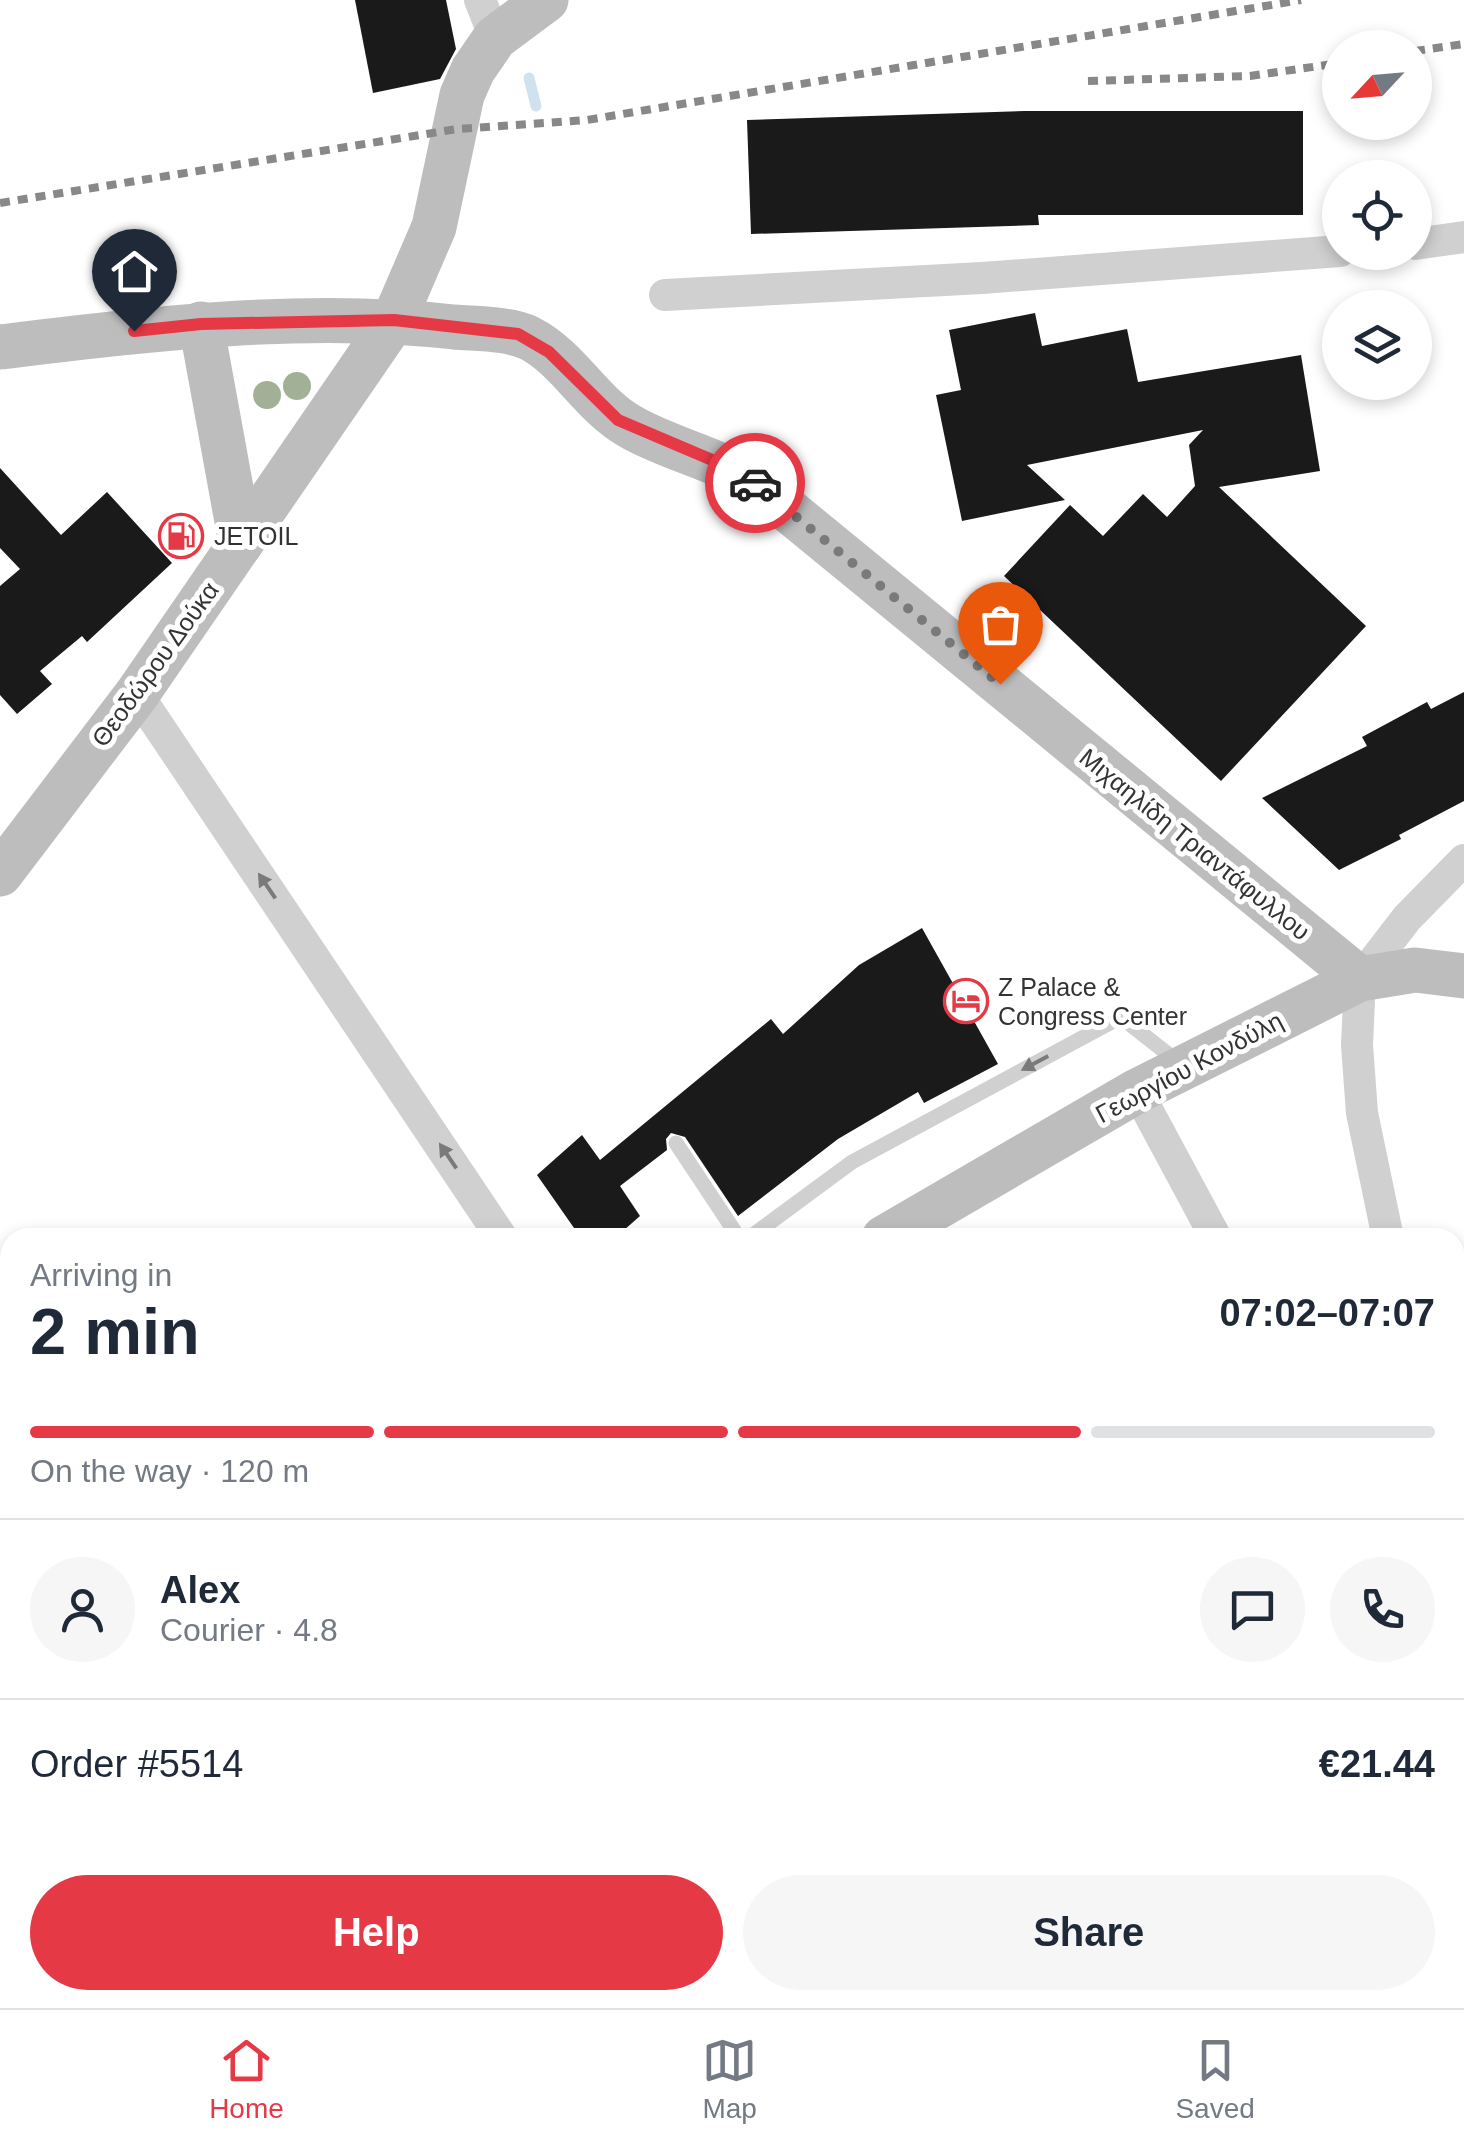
<!DOCTYPE html>
<html lang="en">
<head>
<meta charset="utf-8">
<style>
	body { margin:0; font-family:Arial,sans-serif; background:#f6f6f7; color:#1f2937; height:100vh; display:flex; flex-direction:column; font-size:38px; white-space:nowrap }
	* { box-sizing:border-box; margin:0 }
	p { font-size:32px; color:#747a83 }
	.icon { flex:none; width:55px; height:55px; fill:none; stroke:currentColor; stroke-width:2; stroke-linecap:round; stroke-linejoin:round }
	.map { position:relative; flex:1; overflow:hidden }
	.side { position:absolute; left:0px; top:1228px; width:1465px; height:782px; display:flex; flex-direction:column; background:#fff; border-radius:30px 30px 0 0; box-shadow:0 5px 15px #0003 }
	.side>* { flex:none }
	.needle { width:65px; rotate:244deg }
	.controls { position:absolute; left:1322px; top:30px; display:grid; gap:20px }
	.controls a { display:grid; place-items:center; width:110px; height:110px; border-radius:50%; background:#fff; box-shadow:0 5px 15px #0003; font-size:50px }
	.pin { position:absolute; display:grid; place-items:center; width:85px; height:85px; color:#fff; margin:-102px -42px; border-radius:50% 50% 50% 0; rotate:-45deg; box-shadow:0 0 10px #0007 }
	.pin .icon { rotate:45deg }
	.courier { position:absolute; display:grid; place-items:center; width:100px; height:100px; margin:-50px; border:8px solid #e63946; border-radius:50%; background:#fff; color:#222; box-shadow:0 2px 12px #0007 }
	.head em { font-style:normal; font-weight:700 }
	.head div { display:flex; flex-direction:column-reverse }
	.head { display:flex; align-items:center; justify-content:space-between; height:170px; padding:0 30px }
	h1 { font-size:65px; font-weight:700; line-height:75px }
	.bar { display:grid; grid-template-columns:repeat(4,1fr); gap:15px 10px; align-content:center; height:120px; padding:0 30px }
	.bar i { height:12px; border-radius:8px; background:#e0e1e3 }
	.bar .current { background:#e63946 }
	.bar p { grid-column:span 4 }
	.line { display:flex; align-items:center; gap:25px; padding:0 30px; border-top:2px solid #e0e1e3 }
	.line div { flex:1 }
	.round { display:grid; place-items:center; flex:none; width:105px; height:105px; border-radius:52px; background:#f6f6f7 }
	.button { display:flex; gap:20px; margin-top:auto; padding:20px 30px }
	.button a { flex:1; height:115px; border-radius:60px; background:#e63946; color:#fff; font-size:40px; font-weight:700; line-height:115px; text-align:center }
	.button a+a { background:#f6f6f7; color:#1f2937 }
	.tab-bar { display:flex; justify-content:space-around; align-items:center; height:140px; border-top:2px solid #e0e1e3; background:#fff; font-size:28px; color:#747a83 }
	.tab-bar a { display:grid; justify-items:center; gap:5px }
	.tab-bar .current { color:#e63946 }
	.map>svg:first-child { display:block }
</style>
</head>
<body>
<div class="map">
<svg width="1464" height="2008" viewBox="0 0 1464 2008">
	<rect width="100%" height="100%" fill="#fff"/>
	<g fill="none" stroke-linecap="round" stroke-linejoin="round">
		<!-- stream -->
		<path stroke="#cfe2ee" stroke-width="11" d="M529 78 536 106"/>
	</g>
	<!-- building -->
	<g fill="#1a1a1a">
		<path d="M355 0H446L456 49 440 79 373 93Z"/>
		<path d="M1025 111H1303V215H1038L1039 225 751 234 747 120Z"/>
		<path d="M1035 313 1042 346 1127 329 1138 382 1301 355 1320 471 1219 487 1366 626 1221 781 1004 576 1070 505 1103 536 1143 494 1167 517 1195 486 1189 445 1203 430 1027 465 1065 500 962 521 936 395 961 390 949 330Z"/>
		<path d="M0 468 61 535 107 492 172 563 87 642 82 636 40 671 52 684 17 714 0 695V586L20 569 0 548Z"/>
		<path d="M1464 692V801L1399 835 1401 839 1339 870 1262 798 1367 746 1362 737 1427 702 1431 709Z"/>
		<path d="M922 928 998 1064 924 1103 918 1092 838 1139 738 1216 685 1137 671 1133 666 1139 667 1150 620 1186 640 1216 615 1238H581L537 1175 582 1135 600 1160 771 1019 783 1034 859 965Z"/>
	</g>
	<g fill="none" stroke-linecap="round" stroke-linejoin="round">
		<!-- lane -->
		<g stroke="#d0d0d0" stroke-width="15">
			<path d="M676 1143 739 1238"/>
			<path d="M749 1238 852 1162 1121 1017 1178 1062"/>
		</g>
		<!-- street -->
		<g stroke="#d0d0d0" stroke-width="32">
			<path d="M480 0 495 38"/>
			<path d="M1415 244 1464 237"/>
			<path d="M665 295 982 278 1340 251"/>
			<path d="M137 694 502 1238"/>
			<path d="M1137 1091 1216 1238"/>
			<path d="M1388 1238 1362 1113 1357 1045 1360 979 1407 918 1464 860"/>
			<path d="M1455 1454 1464 1470"/>
			<path d="M1455 1528 1464 1548"/>
			<path d="M1455 1722 1464 1741"/>
			<path d="M1455 1859 1464 1855"/>
			<path d="M1190 2000 1197 2008"/>
			<path d="M557 2008 560 2000"/>
			<path d="M1137 2008 1156 2000"/>
		</g>
		<!-- secondary -->
		<g stroke="#bdbdbd" stroke-width="45">
			<path d="M201 324 241 543"/>
			<path d="M0 347C151 329 302 310 454 327 477 329 507 328 529 338 569 358 591 405 631 427 673 451 722 459 761 488L1360 979"/>
			<path d="M0 874 137 694 394 320 434 227 462 95 473 70 495 38 546 0"/>
			<path d="M884 1238 1137 1091 1360 979 1415 970 1464 976"/>
			<path d="M0 1524 10 1545"/>
			<path d="M0 1807 10 1801"/>
			<path d="M229 2000 233 2008"/>
		</g>
		<!-- rail -->
		<g stroke="#888" stroke-width="8" stroke-dasharray="10 8" stroke-linecap="butt">
			<path d="M1415 51 1464 44"/>
			<path d="M1088 81 1250 76 1340 63"/>
			<path d="M0 203 457 129 587 120 1301 0"/>
		</g>
	</g>
	<!-- trees -->
	<g fill="#a2b095">
		<circle cx="297" cy="386" r="14"/>
		<circle cx="267" cy="395" r="14"/>
	</g>
	<!-- one-way arrows -->
	<defs><path id="oneway-solid" d="M-6-.8H1V-3.2L6.5 0L1 3.2V.8H-6Z" transform="scale(2.5)"/></defs>
	<g fill="#7a7a7a">
		<use href="#oneway-solid" transform="translate(267 886) rotate(-124)"/>
		<use href="#oneway-solid" transform="translate(1035 1063) rotate(152)"/>
		<use href="#oneway-solid" transform="translate(448 1156) rotate(-124)"/>
	</g>
	<g fill="none" stroke-linecap="round" stroke-linejoin="round">
		<!-- done -->
		<path stroke="#7a7a7a" stroke-width="10" stroke-dasharray="0 18" d="M755 483 1000 684"/>
		<!-- route -->
		<path stroke="#e63946" stroke-width="12" d="M134 331 201 324 394 320 518 334 549 352 618 420 738 471 755 483"/>
	</g>
	<!-- icons -->
	<defs>
		<symbol id="fuel-ring" viewBox="-11 -11 22 22"><circle r="9.5" fill="#fff" stroke="#e63946" stroke-width="1.5"/><path d="M-5.5-6h7V0h2V4h1.3V-2.5L3-4.5l.8-.8L6-3V5H2.5V1h-1V6h-7ZM-4.2-4.7v3.2H.2V-4.7Z" fill="#e63946"/></symbol>
		<symbol id="hotel-ring" viewBox="-11 -11 22 22"><circle r="9.5" fill="#fff" stroke="#e63946" stroke-width="1.5"/><path d="M-6-4.5h1.5V1H6V5H4.5V3h-9V5H-6ZM-4 0a1.8 1.8 0 1 1 3.6 0ZM.5 0V-2.5h3Q6-2.5 6 0Z" fill="#e63946"/></symbol>
	</defs>
	<g fill-rule="evenodd">
		<use href="#fuel-ring" x="156" y="511" width="50" height="50"/>
		<use href="#hotel-ring" x="941" y="976" width="50" height="50"/>
	</g>
	<g text-anchor="middle" dominant-baseline="central" stroke-width="10" stroke-linejoin="round" paint-order="stroke">
		<!-- poi labels -->
		<g font-size="25" fill="#333" stroke="#fff" text-anchor="start">
			<text x="214" y="536">JETOIL</text>
			<text x="998" y="987">Z Palace &amp;<tspan x="998" dy="29">Congress Center</tspan></text>
		</g>
		<!-- street labels -->
		<g font-size="25" fill="#333" stroke="#fff">
			<text transform="translate(155 664) rotate(-54)">Θεοδώρου Δούκα</text>
			<text transform="translate(1195 844) rotate(39)">Μιχαηλίδη Τριαντάφυλλου</text>
			<text transform="translate(1189 1067) rotate(-28)">Γεωργίου Κονδύλη</text>
		</g>
	</g>
</svg>
<div class="controls">
<a><svg class="needle" viewBox="-14 -14 28 28"><path d="M0-13l5 13h-10z" fill="#e53935"/><path d="M0 13l5-13h-10z" fill="#747a83"/></svg></a>
<a><svg class="icon" aria-label="locate" viewBox="0 0 24 24"><circle cx="12" cy="12" r="6"/><path d="M12 2v4M12 18v4M2 12h4M18 12h4"/></svg></a>
<a><svg class="icon" aria-label="layers" viewBox="0 0 24 24"><path d="M12 4l9 5-9 5-9-5zM3 14l9 5 9-5"/></svg></a>
</div>
<div class="pin" style="left:1000px;top:684px;background:#ea580c"><svg class="icon" aria-label="bag" viewBox="0 0 24 24"><path d="M5 8h14l-1 12H6zM9 8a3 3 0 0 1 6 0"/></svg></div>
<div class="pin" style="left:134px;top:331px;background:#1f2937"><svg class="icon" aria-label="home" viewBox="0 0 24 24"><path d="M3 11l9-7 9 7M6 9v11h12V9"/></svg></div>
<div class="courier" style="left:755px;top:483px"><svg class="icon" aria-label="car" viewBox="0 0 24 24"><path d="M5 17H2v-5l4-1 3-4h7l3 4 3 1v5h-3M9 17h6M6 11h13"/><circle cx="7" cy="17" r="2"/><circle cx="17" cy="17" r="2"/></svg></div>
<section class="side">
<div class="head"><div><h1>2 min</h1><p>Arriving in</p></div><em>07:02–07:07</em></div>
<div class="bar"><i class="current"></i><i class="current"></i><i class="current"></i><i></i><p>On the way · 120 m</p></div>
<div class="line" style="height:180px"><a class="round"><svg class="icon" aria-label="person" viewBox="0 0 24 24"><circle cx="12" cy="8" r="4"/><path d="M4 21q1-7 8-7t8 7"/></svg></a><div><b>Alex</b><p>Courier · 4.8</p></div><a class="round"><svg class="icon" aria-label="chat" viewBox="0 0 24 24"><path d="M4 5h16v11H9l-5 4z"/></svg></a><a class="round"><svg class="icon" aria-label="phone" viewBox="0 0 24 24"><path d="M5 4h4l2 5-3 2q2 4 5 5l2-3 5 2v4C11 20 4 13 5 4z"/></svg></a></div>
<div class="line" style="height:130px"><div>Order #5514</div><b>€21.44</b></div>
<div class="button"><a>Help</a><a>Share</a></div>
</section>
</div>
<nav class="tab-bar">
<a class="current"><svg class="icon" aria-label="home" viewBox="0 0 24 24"><path d="M3 11l9-7 9 7M6 9v11h12V9"/></svg>Home</a>
<a><svg class="icon" aria-label="map" viewBox="0 0 24 24"><path d="M3 6l6-2 6 2 6-2v14l-6 2-6-2-6 2zM9 4v14M15 6v14"/></svg>Map</a>
<a><svg class="icon" aria-label="saved" viewBox="0 0 24 24"><path d="M7 4h10v16l-5-4-5 4z"/></svg>Saved</a>
</nav>
</body>
</html>
